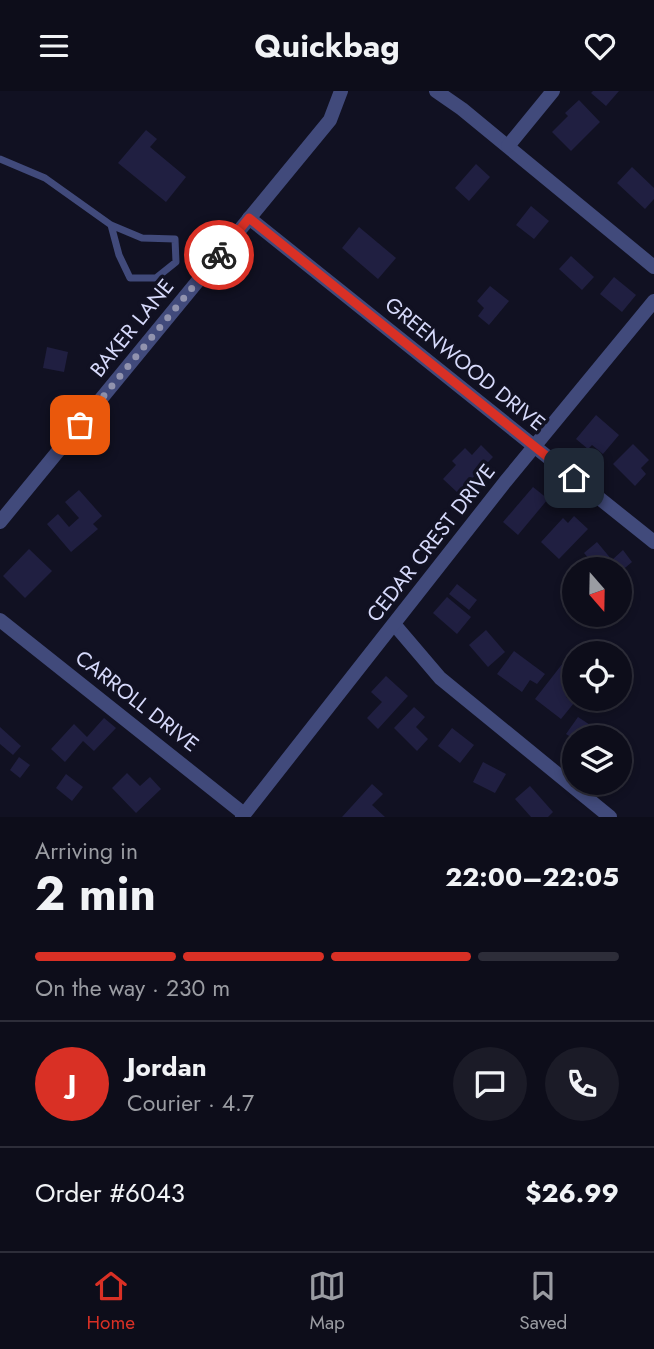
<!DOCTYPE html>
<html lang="en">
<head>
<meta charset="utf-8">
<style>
	body { margin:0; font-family:Jost,sans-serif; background:#1b1b27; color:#f1f3f6; height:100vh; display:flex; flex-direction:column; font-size:26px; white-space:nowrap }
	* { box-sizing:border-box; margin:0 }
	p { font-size:23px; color:#9a9ca2 }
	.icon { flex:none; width:38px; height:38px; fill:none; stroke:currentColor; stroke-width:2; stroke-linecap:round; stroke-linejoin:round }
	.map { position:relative; height:726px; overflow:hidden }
	.details { display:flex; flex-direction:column; background:#0d0d1a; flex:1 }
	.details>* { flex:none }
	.needle { width:46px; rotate:160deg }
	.controls { position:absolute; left:562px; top:466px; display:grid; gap:14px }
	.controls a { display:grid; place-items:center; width:70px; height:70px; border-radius:50%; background:#0d0d1a; box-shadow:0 4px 10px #0003,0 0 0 2px #2d2d39; font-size:35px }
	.pin { position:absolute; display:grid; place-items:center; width:60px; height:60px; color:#fff; margin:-30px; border-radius:14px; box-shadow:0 4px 10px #0006 }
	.courier { position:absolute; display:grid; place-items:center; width:70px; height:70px; margin:-35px; border:5px solid #d93025; border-radius:50%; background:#fff; color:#222; box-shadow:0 2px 9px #0007 }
	.overview em { font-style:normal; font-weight:700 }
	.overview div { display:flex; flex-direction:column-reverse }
	.overview { display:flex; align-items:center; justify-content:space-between; height:119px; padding:0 35px }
	h1 { font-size:46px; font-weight:700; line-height:52px }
	.bar { display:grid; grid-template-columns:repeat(4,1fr); gap:10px 7px; align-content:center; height:84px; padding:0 35px }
	.bar i { height:9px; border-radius:5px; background:#2d2d39 }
	.bar .on { background:#d93025 }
	.bar p { grid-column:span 4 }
	.line { display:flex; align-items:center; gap:18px; padding:0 35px; border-top:2px solid #2d2d39 }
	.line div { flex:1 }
	.round { display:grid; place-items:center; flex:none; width:74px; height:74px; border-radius:37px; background:#1b1b27 }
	header { display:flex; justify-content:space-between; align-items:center; height:91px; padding:0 35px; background:#0d0d1a; font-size:32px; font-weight:700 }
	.menu { display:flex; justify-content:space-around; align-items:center; height:98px; border-top:2px solid #2d2d39; background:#0d0d1a; font-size:19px; color:#9a9ca2 }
	.menu a { display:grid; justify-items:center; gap:4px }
	.menu .on { color:#d93025 }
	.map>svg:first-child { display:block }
</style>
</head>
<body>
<header><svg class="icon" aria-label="menu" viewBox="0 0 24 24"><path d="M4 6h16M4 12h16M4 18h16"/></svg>Quickbag<svg class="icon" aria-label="heart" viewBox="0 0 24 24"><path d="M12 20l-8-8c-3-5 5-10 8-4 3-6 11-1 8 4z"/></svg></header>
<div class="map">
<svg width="654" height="726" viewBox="0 0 654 726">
	<rect width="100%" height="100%" fill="#112"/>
	<!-- building -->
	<g fill="#201f41">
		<path d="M593 0H619L606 15 591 2Z"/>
		<path d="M579 9 600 31 571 60 552 41 568 25 565 22Z"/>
		<path d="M146 39 157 48 150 56 186 86 166 111 118 72Z"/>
		<path d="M476 73 490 86 469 110 455 97Z"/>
		<path d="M632 76 654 97V108L645 118 617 92Z"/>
		<path d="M531 115 549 130 534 148 516 134Z"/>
		<path d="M359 136 396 167 378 188 342 157Z"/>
		<path d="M571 165 594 186 582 199 559 178Z"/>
		<path d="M614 186 636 204 622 221 600 203Z"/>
		<path d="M490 195 509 210 489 234 478 225 484 217 477 210Z"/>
		<path d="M47 256 68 261 64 281 43 277Z"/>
		<path d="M596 324 619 344 603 363 592 354 588 358 576 348Z"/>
		<path d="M633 353 649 369 641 377 646 383 635 395 613 373Z"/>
		<path d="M481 354 493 366 458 402 443 388 456 374 452 370 465 357 472 364Z"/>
		<path d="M533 396 548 408 518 444 503 431Z"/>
		<path d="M79 399 102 425 93 433 98 438 71 461 47 433 58 423 69 436 79 427 65 411Z"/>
		<path d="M574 425 588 438 559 468 541 451 563 427 568 432Z"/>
		<path d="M597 451 612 469 623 459 632 471 620 481V478H598L584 462Z"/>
		<path d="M29 458 52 480 25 507 3 485Z"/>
		<path d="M457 493 477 509 469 519 449 503Z"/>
		<path d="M447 506 471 526 457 543 433 522Z"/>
		<path d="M486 539 505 561 488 576 469 554Z"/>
		<path d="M514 560 545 583 537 593 530 589 522 601 497 583Z"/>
		<path d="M563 572 574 580V596L566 606 574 612 561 628 535 608Z"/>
		<path d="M386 585 408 605 378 638 367 627 382 611 371 601Z"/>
		<path d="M414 616 425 626 416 636 428 648 417 660 394 637Z"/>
		<path d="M578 626 604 643 603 646H574V648L566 643Z"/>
		<path d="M104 627 116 637 94 660 83 650 65 671 51 658 74 633 87 646Z"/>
		<path d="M0 636 21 655 13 664 0 653Z"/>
		<path d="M452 637 474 654 460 672 438 655Z"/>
		<path d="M19 666 30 674 20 687 10 679Z"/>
		<path d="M483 671 506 683 495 702 473 691Z"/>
		<path d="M127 682 140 695 150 686 161 698 136 722 112 697Z"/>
		<path d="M66 683 83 696 72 710 56 697Z"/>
		<path d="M372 693 383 703 372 714 385 726H342Z"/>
		<path d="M530 695 553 721 548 726H531L515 708Z"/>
	</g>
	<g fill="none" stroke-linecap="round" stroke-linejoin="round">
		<!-- lane -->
		<path stroke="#414a7b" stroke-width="7" d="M0 68 45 87 111 134 142 147 175 148 176 171 156 187H130L119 164 111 134"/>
		<!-- street -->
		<g stroke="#414a7b" stroke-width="14">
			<path d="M436 0 462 18 654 176"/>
			<path d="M508 55 553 0"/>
			<path d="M249 127 654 451"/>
			<path d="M0 431 330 29 341 0"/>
			<path d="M0 529 244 723"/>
			<path d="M394 533 440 587 610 726"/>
			<path d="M242 726 505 391 654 210"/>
		</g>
	</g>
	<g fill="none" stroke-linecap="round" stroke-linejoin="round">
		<!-- done -->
		<path stroke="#9193ae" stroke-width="7" stroke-dasharray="0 12.6" d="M80 334 219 164"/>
		<!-- route -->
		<path stroke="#d93025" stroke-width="9" d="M219 164 249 127 574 387"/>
	</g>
	<g text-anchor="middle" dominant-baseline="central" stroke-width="7" stroke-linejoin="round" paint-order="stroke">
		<!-- street labels -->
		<g font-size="21" fill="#d6d9fa" stroke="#112">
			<text transform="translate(132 237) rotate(-51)">BAKER LANE</text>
			<text transform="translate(465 273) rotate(39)">GREENWOOD DRIVE</text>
			<text transform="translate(431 452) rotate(-52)">CEDAR CREST DRIVE</text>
			<text transform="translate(137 610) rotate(38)">CARROLL DRIVE</text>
		</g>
	</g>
</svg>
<div class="controls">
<a><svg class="needle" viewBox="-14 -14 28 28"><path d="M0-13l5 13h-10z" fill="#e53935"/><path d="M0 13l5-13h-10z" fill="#9a9ca2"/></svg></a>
<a><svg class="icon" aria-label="locate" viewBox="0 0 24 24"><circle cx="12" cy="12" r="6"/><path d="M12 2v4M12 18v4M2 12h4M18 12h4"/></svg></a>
<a><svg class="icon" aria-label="layers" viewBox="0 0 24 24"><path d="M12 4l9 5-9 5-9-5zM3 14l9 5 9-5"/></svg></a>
</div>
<div class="pin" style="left:80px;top:334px;background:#ea580c"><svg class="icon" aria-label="bag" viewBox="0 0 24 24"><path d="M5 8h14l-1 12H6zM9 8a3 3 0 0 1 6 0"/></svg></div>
<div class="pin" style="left:574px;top:387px;background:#1f2937"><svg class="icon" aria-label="home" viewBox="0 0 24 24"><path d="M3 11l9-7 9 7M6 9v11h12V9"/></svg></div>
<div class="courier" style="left:219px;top:164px"><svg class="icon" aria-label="bike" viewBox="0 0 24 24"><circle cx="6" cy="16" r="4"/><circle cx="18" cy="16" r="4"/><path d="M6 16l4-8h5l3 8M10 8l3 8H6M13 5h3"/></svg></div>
</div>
<section class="details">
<div class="overview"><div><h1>2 min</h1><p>Arriving in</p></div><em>22:00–22:05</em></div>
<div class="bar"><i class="on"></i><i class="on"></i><i class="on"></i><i></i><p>On the way · 230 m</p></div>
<div class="line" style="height:126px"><b class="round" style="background:#d93025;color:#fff">J</b><div><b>Jordan</b><p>Courier · 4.7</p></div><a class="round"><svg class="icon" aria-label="chat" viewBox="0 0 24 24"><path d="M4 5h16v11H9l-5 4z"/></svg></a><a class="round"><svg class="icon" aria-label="phone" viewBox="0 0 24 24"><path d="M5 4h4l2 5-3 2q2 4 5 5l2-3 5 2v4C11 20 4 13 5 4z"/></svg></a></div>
<div class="line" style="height:91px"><div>Order #6043</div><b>$26.99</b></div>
</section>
<nav class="menu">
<a class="on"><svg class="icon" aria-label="home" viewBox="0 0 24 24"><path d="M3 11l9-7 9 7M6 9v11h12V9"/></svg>Home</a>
<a><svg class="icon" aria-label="map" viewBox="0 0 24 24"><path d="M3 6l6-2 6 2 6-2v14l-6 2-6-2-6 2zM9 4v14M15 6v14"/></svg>Map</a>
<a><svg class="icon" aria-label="saved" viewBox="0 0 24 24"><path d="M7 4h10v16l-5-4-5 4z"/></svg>Saved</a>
</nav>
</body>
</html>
